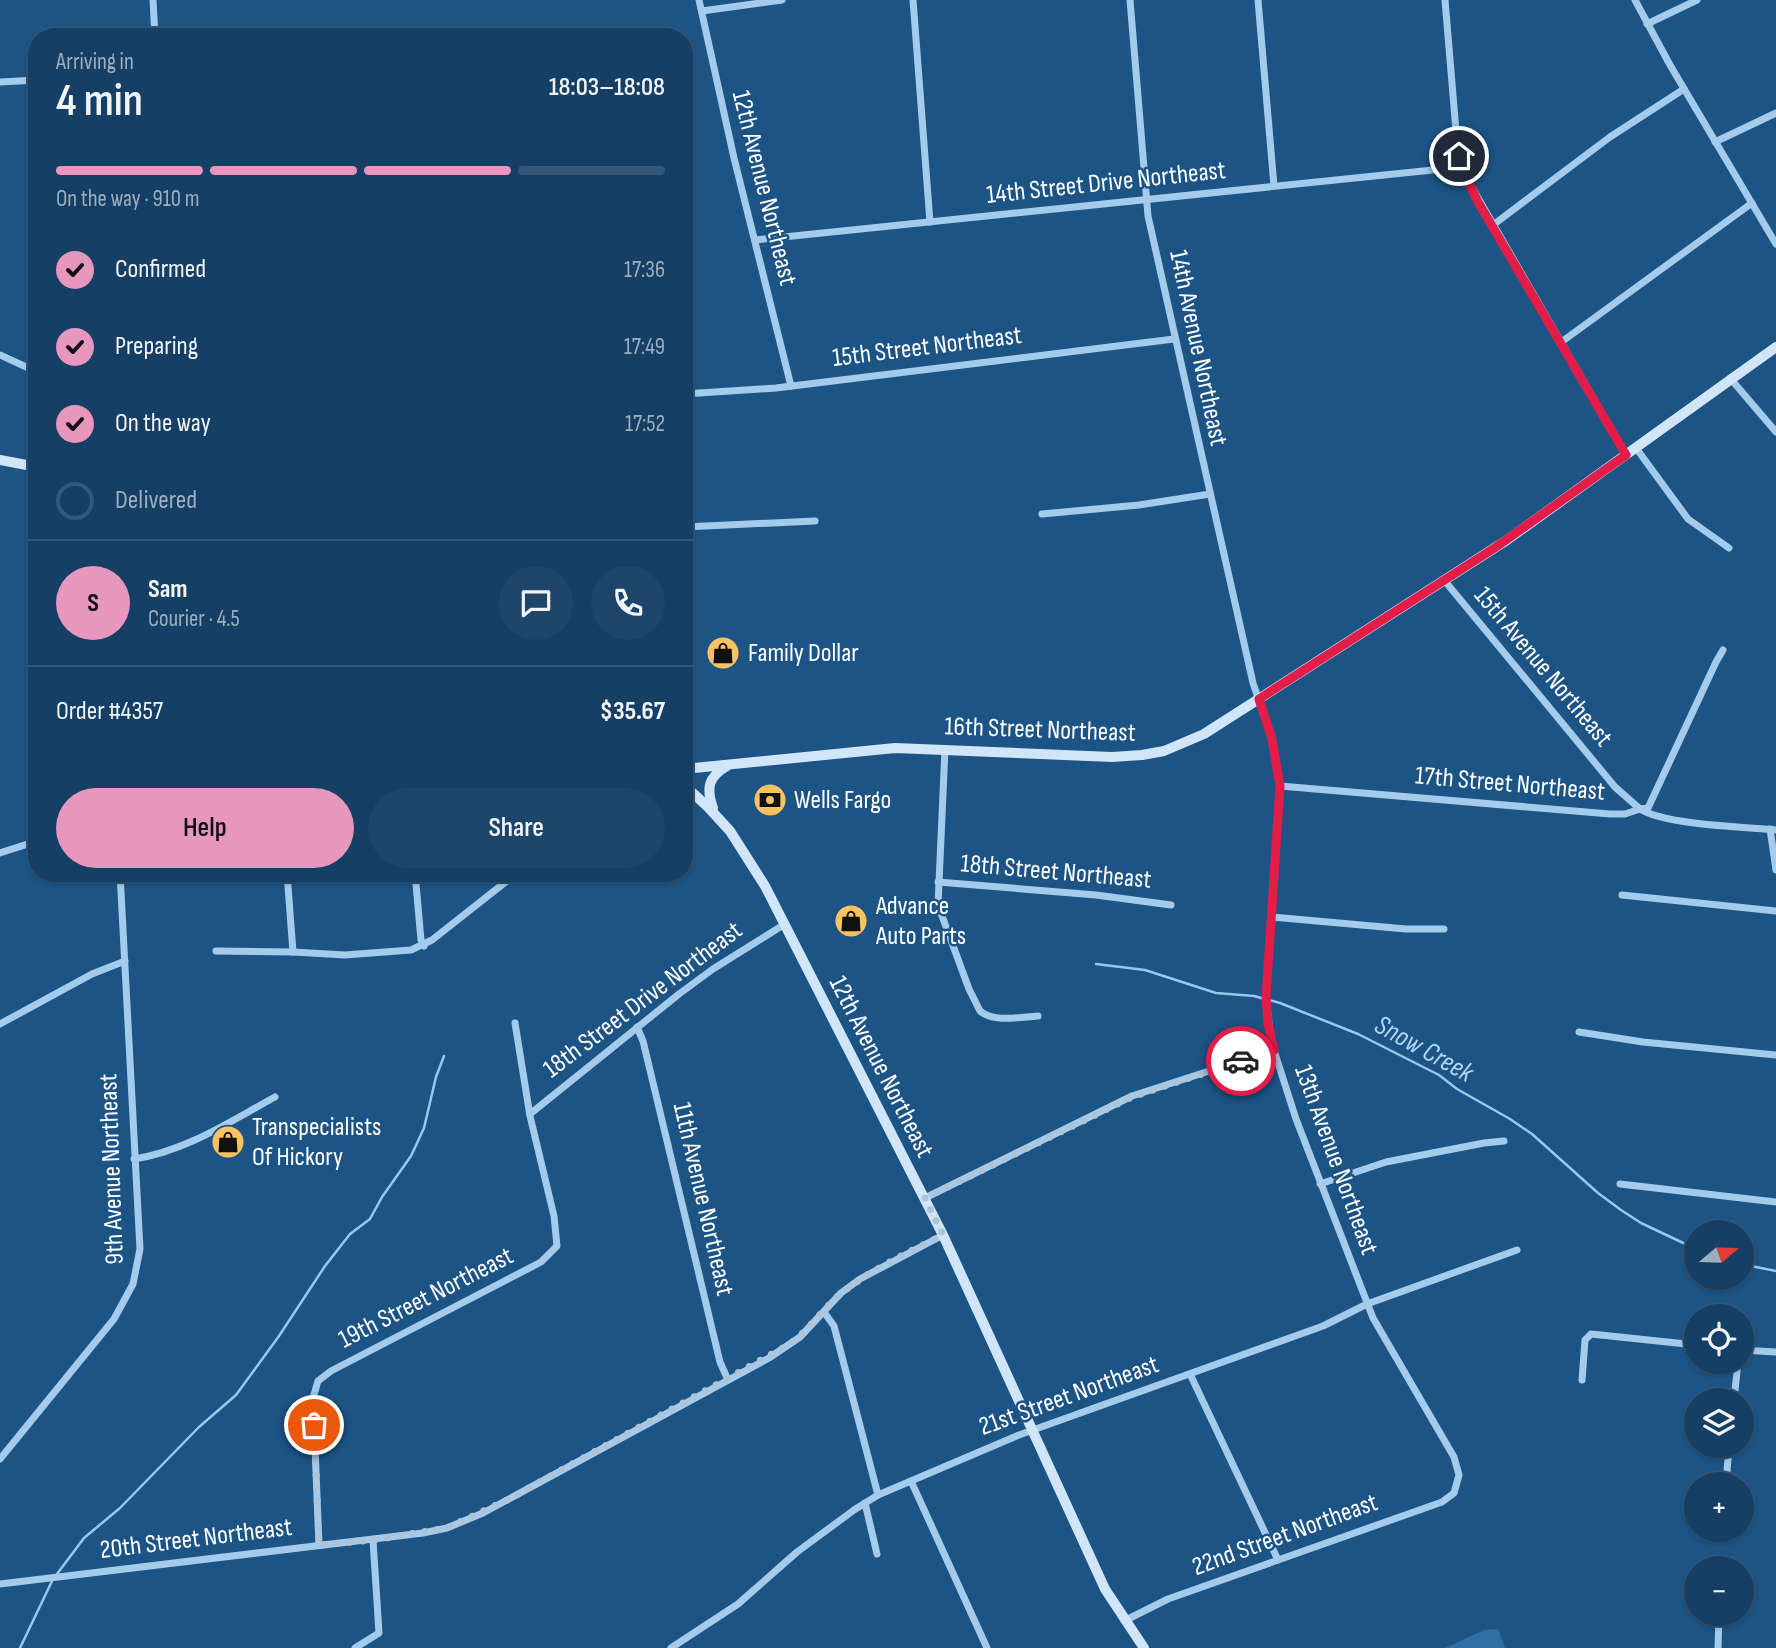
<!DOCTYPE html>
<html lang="en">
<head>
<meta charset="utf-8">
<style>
	body { margin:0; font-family:"Sofia Sans Condensed",sans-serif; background:#1e466a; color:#f1f3f6; height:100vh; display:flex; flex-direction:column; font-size:26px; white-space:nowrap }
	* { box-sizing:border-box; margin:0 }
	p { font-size:23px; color:#9dafbf }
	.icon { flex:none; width:38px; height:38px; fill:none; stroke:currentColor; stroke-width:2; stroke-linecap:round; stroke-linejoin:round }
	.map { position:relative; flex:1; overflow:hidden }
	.drawer { position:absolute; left:28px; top:28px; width:665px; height:854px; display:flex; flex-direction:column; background:#153f64; border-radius:28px; box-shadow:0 2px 5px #0004,0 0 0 2px #345878 }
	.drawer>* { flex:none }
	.needle { width:46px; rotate:71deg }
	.fabs { position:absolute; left:1684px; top:1220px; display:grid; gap:14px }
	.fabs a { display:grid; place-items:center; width:70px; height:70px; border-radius:50%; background:#153f64; box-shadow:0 2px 5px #0004,0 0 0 2px #345878; font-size:35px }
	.pin { position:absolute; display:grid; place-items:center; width:60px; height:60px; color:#fff; margin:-30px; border:4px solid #fff; border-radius:50%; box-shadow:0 2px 7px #0007 }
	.courier { position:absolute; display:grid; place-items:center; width:70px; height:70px; margin:-35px; border:5px solid #e11d48; border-radius:50%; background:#fff; color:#222; box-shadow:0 2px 9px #0007 }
	.summary em { font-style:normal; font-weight:600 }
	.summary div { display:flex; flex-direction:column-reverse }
	.summary { display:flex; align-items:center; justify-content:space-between; height:119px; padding:0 28px }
	h1 { font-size:46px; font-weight:600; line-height:52px }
	.bar { display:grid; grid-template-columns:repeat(4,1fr); gap:10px 7px; align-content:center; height:84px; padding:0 28px }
	.bar i { height:9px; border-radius:5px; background:#345878 }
	.bar .active { background:#e797bd }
	.bar p { grid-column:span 4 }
	.line { display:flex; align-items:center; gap:18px; padding:0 28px; border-top:2px solid #345878 }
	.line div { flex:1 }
	.round { display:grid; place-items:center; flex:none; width:74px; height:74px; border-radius:37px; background:#1e466a }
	ol { padding:0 28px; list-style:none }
	li { display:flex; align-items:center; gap:21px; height:77px }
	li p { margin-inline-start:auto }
	li .icon { padding:7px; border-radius:50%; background:#e797bd; color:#111; stroke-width:4 }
	li:last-child { color:#9dafbf }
	li i { width:38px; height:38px; border:4px solid #345878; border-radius:50% }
	.button { display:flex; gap:14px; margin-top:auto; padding:14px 28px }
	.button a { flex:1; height:80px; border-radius:42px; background:#e797bd; color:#111; font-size:28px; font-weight:600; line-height:80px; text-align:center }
	.button a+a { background:#1e466a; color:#f1f3f6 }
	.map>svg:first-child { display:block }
</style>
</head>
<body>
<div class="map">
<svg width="1776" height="1648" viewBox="0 0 1776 1648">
	<rect width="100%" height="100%" fill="#1c5486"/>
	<!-- green -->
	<path fill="#306ea4" d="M1498 1629 1505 1648H1445L1484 1630Z"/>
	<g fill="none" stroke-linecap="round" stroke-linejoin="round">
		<!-- stream -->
		<g stroke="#98c7ed" stroke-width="2.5">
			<path d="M1096 964 1145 970 1216 993 1254 996 1280 1003 1358 1034 1439 1075 1457 1089 1510 1119 1532 1134 1598 1193 1621 1210 1641 1223 1696 1249"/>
			<path d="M1741 1264 1776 1271"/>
			<path d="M57 1574 84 1538 120 1508 199 1427 236 1395 279 1336 325 1266 350 1234 370 1219 382 1197 411 1156 424 1128 436 1077 444 1056"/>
			<path d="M20 1648 53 1579"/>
		</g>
		<!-- minor -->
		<g stroke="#a4cbeb" stroke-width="7">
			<path d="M153 0 155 37"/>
			<path d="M699 0 734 158 791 386"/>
			<path d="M913 0 930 222"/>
			<path d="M1258 0 1274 186"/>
			<path d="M1445 0 1457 143 1466 177 1626 455"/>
			<path d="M1635 0 1670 65 1776 244"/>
			<path d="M702 11 782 0"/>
			<path d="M1647 24 1697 0"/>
			<path d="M0 82 37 80"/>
			<path d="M1715 142 1776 113"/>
			<path d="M1493 225 1610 137 1684 89"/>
			<path d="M755 240 1462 167"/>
			<path d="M1560 343 1752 203"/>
			<path d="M0 355 37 372"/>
			<path d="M1730 378 1776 432"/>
			<path d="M684 394 776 388 1174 339"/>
			<path d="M1636 448 1688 519 1729 548"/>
			<path d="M1042 514 1139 505 1210 494"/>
			<path d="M684 527 815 521"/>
			<path d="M1444 580 1615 787 1640 809 1648 808 1716 662 1723 650"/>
			<path d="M945 749 938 905 969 989 980 1011C994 1023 1020 1017 1038 1016"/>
			<path d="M1280 786 1610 814H1625L1640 809C1666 825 1743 827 1776 830"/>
			<path d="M1770 829 1776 870"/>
			<path d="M0 853 37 841"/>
			<path d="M287 873 293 952"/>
			<path d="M415 873 421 940 424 946"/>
			<path d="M938 882 1096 895 1171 905"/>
			<path d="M1622 895 1776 911"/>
			<path d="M1272 917 1406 929H1444"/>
			<path d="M216 951 293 952 345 955 411 950 432 940 517 873"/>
			<path d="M0 1024 92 974 125 961"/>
			<path d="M637 1027 643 1041 720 1362 728 1380"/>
			<path d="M1579 1032 1643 1042 1776 1055"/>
			<path d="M530 1114 679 994 713 969 785 924"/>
			<path d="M134 1159C186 1151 229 1122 275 1097"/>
			<path d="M1320 1184 1386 1162 1484 1143 1504 1141"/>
			<path d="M1620 1184 1776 1202"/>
			<path d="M925 1198 1132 1096 1274 1050"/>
			<path d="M824 1312 834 1326 878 1495"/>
			<path d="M1741 1350 1776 1352"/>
			<path d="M1190 1374 1278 1560"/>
			<path d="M1582 1380 1585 1340 1591 1334 1696 1345"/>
			<path d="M1734 1400 1738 1362"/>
			<path d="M0 1459 114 1319 133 1284 140 1249 120 873"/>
			<path d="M911 1481 987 1648"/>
			<path d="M1726 1484 1729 1446"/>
			<path d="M865 1503 877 1554"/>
			<path d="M319 1545 313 1398 318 1381 331 1371 541 1262 557 1246 554 1216 530 1116 515 1023"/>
			<path d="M0 1584 423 1533 447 1528 483 1513 769 1358 800 1337 841 1293 860 1279 943 1235"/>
			<path d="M1124 1621 1168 1599 1442 1502 1454 1493 1459 1475 1454 1457 1373 1318 1296 1119 1271 1041 1266 997 1280 786 1272 739 1253 683 1148 216 1130 0"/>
			<path d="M355 1648 379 1633 373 1540"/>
			<path d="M671 1648 738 1604 797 1552 854 1510 878 1495 1019 1435 1323 1326 1367 1304 1517 1250"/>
			<path d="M1718 1648 1719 1614"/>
		</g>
		<!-- secondary -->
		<g stroke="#d0e5f8" stroke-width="10">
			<path d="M0 460 37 467"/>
			<path d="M684 769 895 748 1112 757 1142 755 1164 751 1204 734 1507 540 1776 347"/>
			<path d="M684 785 708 807 730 831 765 886 943 1235 1105 1589 1144 1648"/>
			<path d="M713 808C706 788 708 777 727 766"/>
		</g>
	</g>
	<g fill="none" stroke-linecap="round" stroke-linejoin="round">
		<!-- done -->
		<path stroke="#b0c3d5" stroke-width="7" stroke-dasharray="0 12.6" d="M314 1425 319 1545 373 1540 447 1528 507 1500 790 1344C810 1329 824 1307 844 1291 874 1268 909 1252 943 1235L925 1198 1132 1097 1241 1061"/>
		<!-- route -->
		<path stroke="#e11d48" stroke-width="9" d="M1241 1061 1274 1050 1268 1024 1266 997 1280 786 1272 739 1259 699 1496 547 1626 455 1478 202 1466 177 1459 156"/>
	</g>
	<!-- icons -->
	<defs>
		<symbol id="shop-disc" viewBox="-11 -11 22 22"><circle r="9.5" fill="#fbc262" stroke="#1c5486"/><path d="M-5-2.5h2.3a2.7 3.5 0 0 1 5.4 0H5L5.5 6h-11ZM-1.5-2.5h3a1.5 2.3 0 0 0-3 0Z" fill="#111"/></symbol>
		<symbol id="bank-disc" viewBox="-11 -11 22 22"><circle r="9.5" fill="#fbc262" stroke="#1c5486"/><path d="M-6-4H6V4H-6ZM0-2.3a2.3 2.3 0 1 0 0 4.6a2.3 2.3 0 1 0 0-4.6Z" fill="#111"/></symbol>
	</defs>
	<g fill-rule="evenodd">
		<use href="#shop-disc" x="704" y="634" width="38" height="38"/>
		<use href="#bank-disc" x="751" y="781" width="38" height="38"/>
		<use href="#shop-disc" x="832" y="902" width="38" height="38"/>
		<use href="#shop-disc" x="209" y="1123" width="38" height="38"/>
	</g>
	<g text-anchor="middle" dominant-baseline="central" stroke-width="5" stroke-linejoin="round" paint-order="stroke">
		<!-- street labels -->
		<g font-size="26" fill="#fff" stroke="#1c5486">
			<text transform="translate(1106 183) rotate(-6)">14th Street Drive Northeast</text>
			<text transform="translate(764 188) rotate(76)">12th Avenue Northeast</text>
			<text transform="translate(927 347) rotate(-7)">15th Street Northeast</text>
			<text transform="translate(1198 348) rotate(78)">14th Avenue Northeast</text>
			<text transform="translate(1543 667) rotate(50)">15th Avenue Northeast</text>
			<text transform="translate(1040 730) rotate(2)">16th Street Northeast</text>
			<text transform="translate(1510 784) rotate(5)">17th Street Northeast</text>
			<text transform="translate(1056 872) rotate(5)">18th Street Northeast</text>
			<text transform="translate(643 1000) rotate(-37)">18th Street Drive Northeast</text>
			<text transform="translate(881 1067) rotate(63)">12th Avenue Northeast</text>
			<text transform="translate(1336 1160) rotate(70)">13th Avenue Northeast</text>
			<text transform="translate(112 1169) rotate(-92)">9th Avenue Northeast</text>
			<text transform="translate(703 1199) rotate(77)">11th Avenue Northeast</text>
			<text transform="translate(426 1298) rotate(-27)">19th Street Northeast</text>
			<text transform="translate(1069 1396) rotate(-20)">21st Street Northeast</text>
			<text transform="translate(1285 1535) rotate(-20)">22nd Street Northeast</text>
			<text transform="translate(196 1539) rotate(-7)">20th Street Northeast</text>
		</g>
		<!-- poi labels -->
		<g font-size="26" fill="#fff" stroke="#1c5486" text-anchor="start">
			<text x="748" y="653">Family Dollar</text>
			<text x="794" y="800">Wells Fargo</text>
			<text x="876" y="906">Advance<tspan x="876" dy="30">Auto Parts</tspan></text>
			<text x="252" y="1127">Transpecialists<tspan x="252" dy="30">Of Hickory</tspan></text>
		</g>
		<!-- water labels -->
		<g font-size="28" font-style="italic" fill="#b0d4f2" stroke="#1c5486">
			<text transform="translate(1424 1049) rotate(29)">Snow Creek</text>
		</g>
	</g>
</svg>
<div class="fabs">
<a><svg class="needle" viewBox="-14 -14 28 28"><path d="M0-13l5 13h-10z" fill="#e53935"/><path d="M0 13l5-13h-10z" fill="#9dafbf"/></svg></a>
<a><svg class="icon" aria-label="locate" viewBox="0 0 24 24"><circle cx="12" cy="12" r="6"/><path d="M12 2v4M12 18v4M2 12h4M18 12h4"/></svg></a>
<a><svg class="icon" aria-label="layers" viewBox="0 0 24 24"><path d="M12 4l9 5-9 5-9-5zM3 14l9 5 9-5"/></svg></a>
<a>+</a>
<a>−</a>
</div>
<div class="pin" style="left:314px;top:1425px;background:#ea580c"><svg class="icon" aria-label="bag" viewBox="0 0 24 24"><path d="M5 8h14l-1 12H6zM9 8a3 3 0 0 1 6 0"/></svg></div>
<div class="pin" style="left:1459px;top:156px;background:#1f2937"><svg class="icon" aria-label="home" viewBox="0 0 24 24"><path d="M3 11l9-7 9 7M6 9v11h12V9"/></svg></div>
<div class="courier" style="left:1241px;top:1061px"><svg class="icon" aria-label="car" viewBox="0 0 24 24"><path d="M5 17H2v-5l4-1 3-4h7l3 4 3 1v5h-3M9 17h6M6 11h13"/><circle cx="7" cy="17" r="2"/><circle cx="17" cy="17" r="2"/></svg></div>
<section class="drawer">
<div class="summary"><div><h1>4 min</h1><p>Arriving in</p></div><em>18:03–18:08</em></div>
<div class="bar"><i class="active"></i><i class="active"></i><i class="active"></i><i></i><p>On the way · 910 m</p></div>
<ol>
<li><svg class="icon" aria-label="check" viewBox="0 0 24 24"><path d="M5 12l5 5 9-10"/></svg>Confirmed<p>17:36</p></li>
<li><svg class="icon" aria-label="check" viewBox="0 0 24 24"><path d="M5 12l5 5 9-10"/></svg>Preparing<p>17:49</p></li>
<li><svg class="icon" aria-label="check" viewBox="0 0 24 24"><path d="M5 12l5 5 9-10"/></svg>On the way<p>17:52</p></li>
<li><i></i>Delivered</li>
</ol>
<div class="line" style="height:126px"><b class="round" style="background:#e797bd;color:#111">S</b><div><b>Sam</b><p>Courier · 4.5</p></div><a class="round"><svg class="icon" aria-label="chat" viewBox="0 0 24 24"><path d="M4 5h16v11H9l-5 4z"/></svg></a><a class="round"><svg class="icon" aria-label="phone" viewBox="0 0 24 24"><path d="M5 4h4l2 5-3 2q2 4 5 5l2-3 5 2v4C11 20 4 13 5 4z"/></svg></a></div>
<div class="line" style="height:91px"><div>Order #4357</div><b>$35.67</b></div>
<div class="button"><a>Help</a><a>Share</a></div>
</section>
</div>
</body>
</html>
